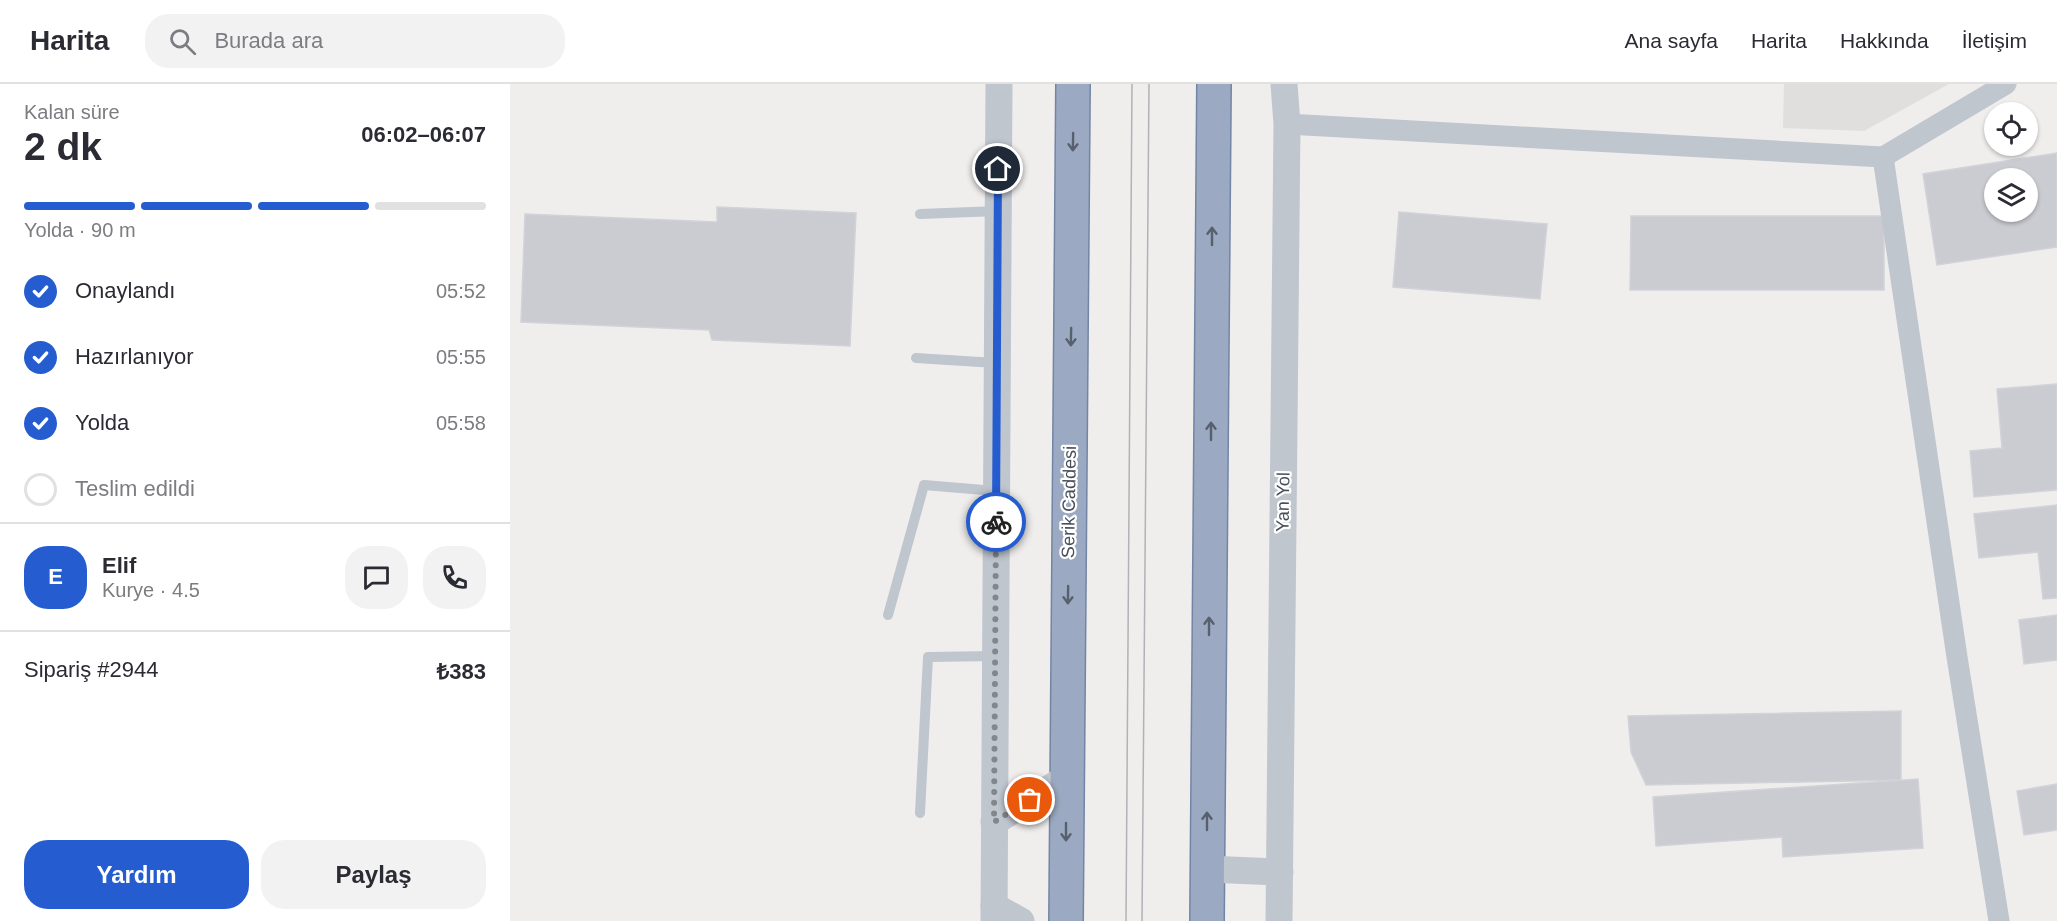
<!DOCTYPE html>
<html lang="tr">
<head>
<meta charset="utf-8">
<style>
	body { margin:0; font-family:Helvetica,sans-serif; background:#f2f2f3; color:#2b2b33; height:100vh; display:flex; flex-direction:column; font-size:22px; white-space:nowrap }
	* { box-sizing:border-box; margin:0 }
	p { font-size:20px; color:#7c7c81 }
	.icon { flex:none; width:33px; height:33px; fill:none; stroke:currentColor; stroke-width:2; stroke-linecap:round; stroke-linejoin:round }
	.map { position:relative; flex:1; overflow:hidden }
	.drawer { display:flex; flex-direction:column; background:#fff; width:510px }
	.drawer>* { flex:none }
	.buttons { position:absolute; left:1474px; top:18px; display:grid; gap:12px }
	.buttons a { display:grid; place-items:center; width:54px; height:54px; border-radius:50%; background:#fff; box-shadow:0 2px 4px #0004; font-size:30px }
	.pin { position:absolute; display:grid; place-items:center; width:51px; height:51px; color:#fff; margin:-26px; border:3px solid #fff; border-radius:50%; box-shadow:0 2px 6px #0007 }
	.courier { position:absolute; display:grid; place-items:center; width:60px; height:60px; margin:-30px; border:4px solid #255dd1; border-radius:50%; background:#fff; color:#222; box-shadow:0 2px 8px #0007 }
	.head em { font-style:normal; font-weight:800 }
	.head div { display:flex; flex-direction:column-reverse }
	.head { display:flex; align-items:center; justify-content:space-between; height:102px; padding:0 24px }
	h1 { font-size:39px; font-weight:800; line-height:45px }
	.bar { display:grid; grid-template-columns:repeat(4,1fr); gap:9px 6px; align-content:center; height:72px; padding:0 24px }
	.bar i { height:8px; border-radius:4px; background:#e1e1e2 }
	.bar .current { background:#255dd1 }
	.bar p { grid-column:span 4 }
	.line { display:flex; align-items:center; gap:15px; padding:0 24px; border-top:2px solid #e1e1e2 }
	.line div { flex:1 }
	.round { display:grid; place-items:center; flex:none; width:63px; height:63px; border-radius:24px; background:#f2f2f3 }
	ol { padding:0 24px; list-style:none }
	li { display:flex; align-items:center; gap:18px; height:66px }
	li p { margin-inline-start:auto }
	li .icon { padding:6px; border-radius:50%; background:#255dd1; color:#fff; stroke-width:4 }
	li:last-child { color:#7c7c81 }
	li i { width:33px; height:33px; border:3px solid #e1e1e2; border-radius:50% }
	.primary-button { display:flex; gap:12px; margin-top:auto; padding:12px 24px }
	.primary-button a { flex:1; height:69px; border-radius:24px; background:#255dd1; color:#fff; font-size:24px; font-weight:800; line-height:69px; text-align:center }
	.primary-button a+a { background:#f2f2f3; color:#2b2b33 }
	header { display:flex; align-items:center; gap:36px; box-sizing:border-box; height:84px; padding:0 30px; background:#fff; border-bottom:2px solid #e1e1e2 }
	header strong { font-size:28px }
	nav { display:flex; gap:33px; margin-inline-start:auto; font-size:21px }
	.search { width:420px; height:54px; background:#f2f2f3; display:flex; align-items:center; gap:15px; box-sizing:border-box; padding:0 21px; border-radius:24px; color:#7c7c81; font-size:22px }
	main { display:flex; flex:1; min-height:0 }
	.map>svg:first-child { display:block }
</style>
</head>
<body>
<header>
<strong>Harita</strong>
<div class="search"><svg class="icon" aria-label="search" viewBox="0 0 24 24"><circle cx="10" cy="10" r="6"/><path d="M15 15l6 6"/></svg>Burada ara</div>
<nav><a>Ana sayfa</a><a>Harita</a><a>Hakkında</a><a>İletişim</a></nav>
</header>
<main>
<section class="drawer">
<div class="head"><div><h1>2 dk</h1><p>Kalan süre</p></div><em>06:02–06:07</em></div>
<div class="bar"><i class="current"></i><i class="current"></i><i class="current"></i><i></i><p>Yolda · 90 m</p></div>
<ol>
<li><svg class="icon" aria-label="check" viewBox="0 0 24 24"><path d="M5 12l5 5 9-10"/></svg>Onaylandı<p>05:52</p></li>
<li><svg class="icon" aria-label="check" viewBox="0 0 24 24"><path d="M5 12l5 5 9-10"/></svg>Hazırlanıyor<p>05:55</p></li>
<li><svg class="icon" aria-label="check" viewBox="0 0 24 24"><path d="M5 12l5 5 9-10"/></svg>Yolda<p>05:58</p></li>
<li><i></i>Teslim edildi</li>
</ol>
<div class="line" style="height:108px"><b class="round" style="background:#255dd1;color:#fff">E</b><div><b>Elif</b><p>Kurye · 4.5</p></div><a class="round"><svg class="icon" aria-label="chat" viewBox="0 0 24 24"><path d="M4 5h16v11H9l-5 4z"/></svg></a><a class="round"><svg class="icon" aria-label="phone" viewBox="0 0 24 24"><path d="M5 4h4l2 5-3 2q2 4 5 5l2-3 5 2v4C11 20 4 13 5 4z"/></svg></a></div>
<div class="line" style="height:78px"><div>Sipariş #2944</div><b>₺383</b></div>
<div class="primary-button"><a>Yardım</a><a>Paylaş</a></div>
</section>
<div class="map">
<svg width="1547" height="837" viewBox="0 0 1547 837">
	<rect width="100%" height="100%" fill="#f0eded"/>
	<!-- education -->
	<path fill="#e1dfde" d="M1274 0H1439L1354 47 1273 44Z"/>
	<!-- building -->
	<g fill="#caccd2" stroke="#d1d3d8" stroke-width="1.5" fill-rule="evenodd">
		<path d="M1547 69V163L1427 181 1413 90ZM1485 94H1518V128H1485Z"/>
		<path d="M207 123 346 129 340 262 202 256 199 246 11 238 15 130 207 138Z"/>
		<path d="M889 128 1037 140 1030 215 883 203Z"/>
		<path d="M1121 132H1374V206H1120Z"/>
		<path d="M1547 300V406L1464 413 1460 367 1492 364 1487 305Z"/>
		<path d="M1547 421V514L1533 515 1528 468 1469 474 1464 430Z"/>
		<path d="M1547 531V576L1514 580 1509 536Z"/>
		<path d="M1391 627V696L1136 701 1121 668 1118 632Z"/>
		<path d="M1408 695 1413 764 1273 773 1272 753 1146 762 1143 713Z"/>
		<path d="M1547 700V746L1514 751 1507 707Z"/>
	</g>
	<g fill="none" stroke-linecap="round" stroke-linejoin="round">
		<defs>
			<g id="trunk">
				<path d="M556 837 563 0"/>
				<path d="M697 837 704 0"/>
			</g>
		</defs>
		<!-- trunk casing -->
		<use href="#trunk" stroke="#7385a5" stroke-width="36"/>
		<!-- service -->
		<g stroke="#bfc6ce" stroke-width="10">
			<path d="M410 130 488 127"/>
			<path d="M406 274 486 279"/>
			<path d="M378 531 414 401 486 407"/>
			<path d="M410 729 418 573 485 572"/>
		</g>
		<!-- minor -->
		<g stroke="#bfc6ce" stroke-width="21">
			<path d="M777 40 1373 73 1496 0"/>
			<path d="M1373 73 1447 573 1489 837"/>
		</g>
		<!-- tertiary -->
		<g stroke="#bfc6ce" stroke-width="27">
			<path d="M484 738 556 694"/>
			<path d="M697 785 770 788"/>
			<path d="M484 822 511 837"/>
			<path d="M484 837 489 0"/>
			<path d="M769 837 777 40 774 0"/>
		</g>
		<!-- trunk -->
		<use href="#trunk" stroke="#9baac2" stroke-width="33"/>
		<!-- tram -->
		<g stroke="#b0b2b7" stroke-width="1.5">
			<path d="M616 837 622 0"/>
			<path d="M632 837 639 0"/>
		</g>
	</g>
	<!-- one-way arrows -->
	<defs><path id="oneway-shaft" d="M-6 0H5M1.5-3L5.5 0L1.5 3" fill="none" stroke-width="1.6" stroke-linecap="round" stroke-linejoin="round" transform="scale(1.5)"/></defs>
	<g stroke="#58606e">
		<use href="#oneway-shaft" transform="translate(563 58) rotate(91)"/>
		<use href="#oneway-shaft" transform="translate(702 152) rotate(-90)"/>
		<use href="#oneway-shaft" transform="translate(561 253) rotate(91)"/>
		<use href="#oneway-shaft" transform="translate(701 347) rotate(-90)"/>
		<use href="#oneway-shaft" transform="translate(558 511) rotate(91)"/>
		<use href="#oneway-shaft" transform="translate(699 542) rotate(-90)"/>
		<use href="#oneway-shaft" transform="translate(697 737) rotate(-90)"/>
		<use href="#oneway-shaft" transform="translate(556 748) rotate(90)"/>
	</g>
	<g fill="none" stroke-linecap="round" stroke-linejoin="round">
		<!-- done -->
		<path stroke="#82868d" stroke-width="6" stroke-dasharray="0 10.8" d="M486 438 484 738 520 716"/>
		<!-- route -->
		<path stroke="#255dd1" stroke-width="8" d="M486 438 488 85"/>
	</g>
	<g text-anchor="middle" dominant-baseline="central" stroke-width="4.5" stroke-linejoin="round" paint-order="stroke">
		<!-- street labels -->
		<g font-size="18" fill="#474e59" stroke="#fff">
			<text transform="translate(559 418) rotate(-89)">Serik Caddesi</text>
			<text transform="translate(773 418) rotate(-89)">Yan Yol</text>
		</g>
	</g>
</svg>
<div class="buttons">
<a><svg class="icon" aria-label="locate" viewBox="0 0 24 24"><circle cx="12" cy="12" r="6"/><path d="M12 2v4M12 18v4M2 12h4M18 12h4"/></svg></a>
<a><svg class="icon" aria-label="layers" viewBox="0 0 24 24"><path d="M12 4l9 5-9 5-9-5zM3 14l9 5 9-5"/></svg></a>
</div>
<div class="pin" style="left:520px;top:716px;background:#ea580c"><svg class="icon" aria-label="bag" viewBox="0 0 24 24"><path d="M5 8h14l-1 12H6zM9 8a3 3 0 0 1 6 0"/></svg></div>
<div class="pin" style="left:488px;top:85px;background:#1f2937"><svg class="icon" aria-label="home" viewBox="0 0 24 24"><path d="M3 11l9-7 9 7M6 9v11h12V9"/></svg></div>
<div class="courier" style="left:486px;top:438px"><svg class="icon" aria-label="bike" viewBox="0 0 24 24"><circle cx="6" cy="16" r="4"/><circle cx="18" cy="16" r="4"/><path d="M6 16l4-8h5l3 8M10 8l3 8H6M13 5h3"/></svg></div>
</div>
</main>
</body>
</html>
